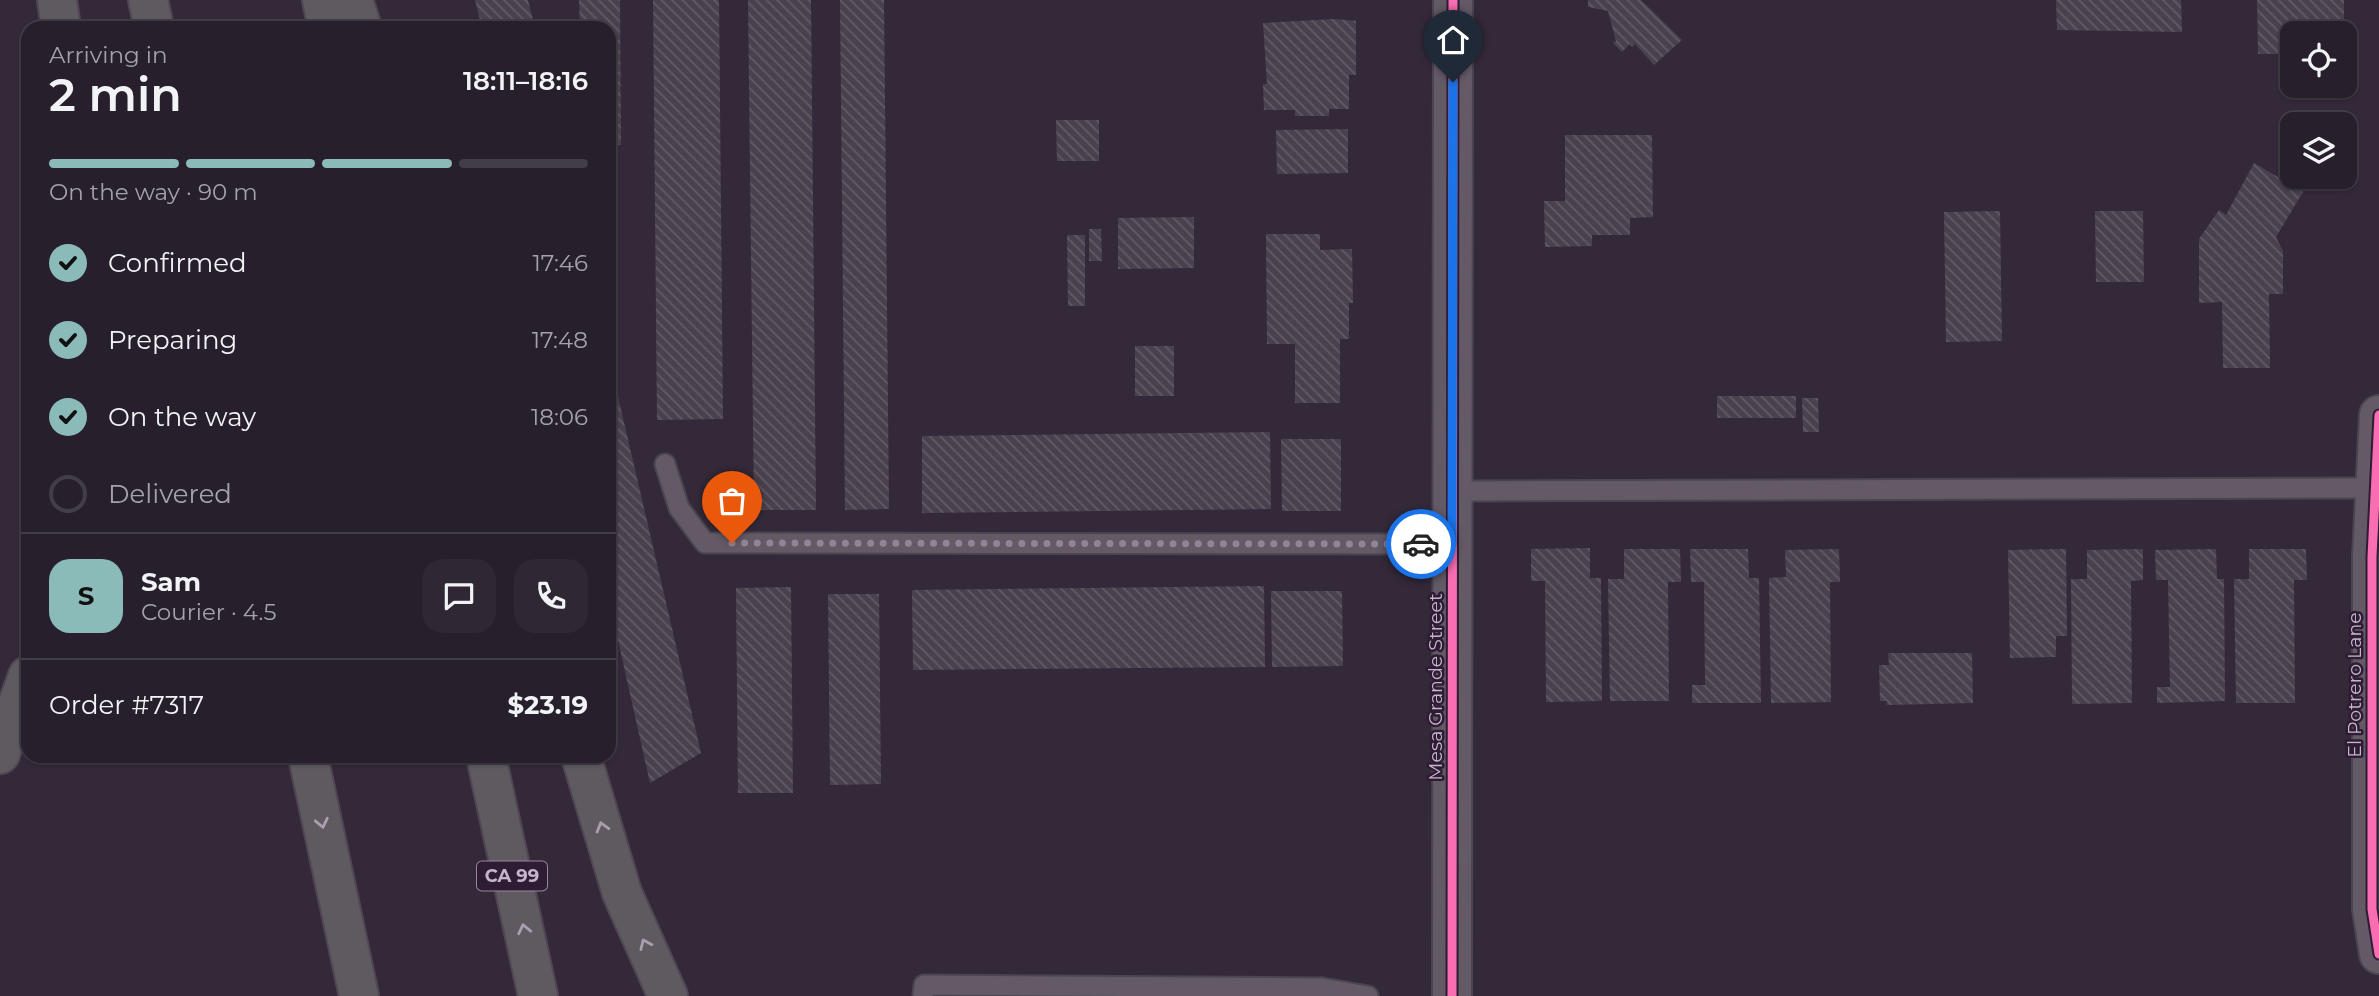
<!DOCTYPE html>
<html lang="en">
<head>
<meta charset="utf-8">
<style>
	body { margin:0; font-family:Montserrat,sans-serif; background:#2f2733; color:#f1f3f6; height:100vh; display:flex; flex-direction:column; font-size:26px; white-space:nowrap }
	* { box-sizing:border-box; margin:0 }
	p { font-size:23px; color:#a4a2a9 }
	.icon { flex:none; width:38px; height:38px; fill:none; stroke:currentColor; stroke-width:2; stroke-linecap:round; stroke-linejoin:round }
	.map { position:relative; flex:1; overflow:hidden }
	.side { position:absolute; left:21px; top:21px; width:595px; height:742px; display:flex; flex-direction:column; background:#271f2b; border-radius:21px; box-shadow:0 2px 5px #0004,0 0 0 2px #433d47 }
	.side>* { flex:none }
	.fabs { position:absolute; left:2280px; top:21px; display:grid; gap:14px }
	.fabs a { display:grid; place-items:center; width:77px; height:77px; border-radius:14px; background:#271f2b; box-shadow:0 2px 5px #0004,0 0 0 2px #433d47; font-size:35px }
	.pin { position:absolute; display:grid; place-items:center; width:60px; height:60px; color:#fff; margin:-72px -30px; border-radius:50% 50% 50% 0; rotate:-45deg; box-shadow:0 0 7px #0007 }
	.pin .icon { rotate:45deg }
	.courier { position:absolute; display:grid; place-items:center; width:70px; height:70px; margin:-35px; border:5px solid #1a73e8; border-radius:50%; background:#fff; color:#222; box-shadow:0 2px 9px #0007 }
	.headline em { font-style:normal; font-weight:600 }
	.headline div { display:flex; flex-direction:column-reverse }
	.headline { display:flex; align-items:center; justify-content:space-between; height:119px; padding:0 28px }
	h1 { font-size:46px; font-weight:600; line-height:52px }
	.bar { display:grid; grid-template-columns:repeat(4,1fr); gap:10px 7px; align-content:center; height:84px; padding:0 28px }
	.bar i { height:9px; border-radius:5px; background:#433d47 }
	.bar .on { background:#8bbbb9 }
	.bar p { grid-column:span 4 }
	.line { display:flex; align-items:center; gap:18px; padding:0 28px; border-top:2px solid #433d47 }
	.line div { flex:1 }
	.round { display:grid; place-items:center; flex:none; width:74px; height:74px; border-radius:21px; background:#2f2733 }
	ol { padding:0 28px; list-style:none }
	li { display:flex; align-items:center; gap:21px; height:77px }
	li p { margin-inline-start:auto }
	li .icon { padding:7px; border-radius:50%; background:#8bbbb9; color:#111; stroke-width:4 }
	li:last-child { color:#a4a2a9 }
	li i { width:38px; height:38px; border:4px solid #433d47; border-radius:50% }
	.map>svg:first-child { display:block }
</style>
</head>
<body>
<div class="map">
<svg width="2379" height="996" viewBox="0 0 2379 996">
	<defs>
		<pattern id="building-back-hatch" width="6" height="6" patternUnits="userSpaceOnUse" patternTransform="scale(1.75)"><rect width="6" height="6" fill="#4a414e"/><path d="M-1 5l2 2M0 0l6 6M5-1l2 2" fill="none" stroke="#635a66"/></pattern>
	</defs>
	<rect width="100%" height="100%" fill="#342939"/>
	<!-- building -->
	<g fill="url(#building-back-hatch)">
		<path d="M475 0H528L535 28H482Z"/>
		<path d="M579 0H620L621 145H609V28H580Z"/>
		<path d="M653 0H719L723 419 657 420Z"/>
		<path d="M748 0H811L816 510H754Z"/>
		<path d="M840 0H884L889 509 845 510Z"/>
		<path d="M1588 0H1641L1682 40 1654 65 1635 44 1632 47 1630 44 1622 52 1613 43 1616 41 1608 11 1588 7Z"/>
		<path d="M2056 0H2181L2182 32 2057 30Z"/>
		<path d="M2257 0H2344V33H2292V54H2258Z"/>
		<path d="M1335 19 1356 21V75H1349V109H1329V116H1295V110H1264L1263 84H1267L1263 23Z"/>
		<path d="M1056 120H1099V161H1057Z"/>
		<path d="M1348 129V173L1277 174 1276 130Z"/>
		<path d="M1565 135H1652L1653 217 1630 218V235H1592V246L1545 247 1544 201H1565Z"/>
		<path d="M2254 163 2303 192 2276 237 2283 251V294H2269L2270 368H2223L2222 302 2199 303V239L2219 210 2226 215Z"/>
		<path d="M2000 211 2002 341 1946 342 1944 212Z"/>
		<path d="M2095 211H2143L2144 282H2096Z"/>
		<path d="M1194 217V268L1118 269V218Z"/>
		<path d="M1089 229H1101L1102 261H1089Z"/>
		<path d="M1266 234H1320V250L1352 249 1353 303H1349V339H1340V403H1295V344H1267Z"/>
		<path d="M1067 235H1085V306H1068Z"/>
		<rect x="1135" y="346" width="39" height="50"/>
		<path d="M609 358 701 753 650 783 609 600Z"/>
		<rect x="1717" y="396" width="79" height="22"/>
		<path d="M1802 398H1818L1819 432H1803Z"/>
		<path d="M1270 432 1271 509 922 513V436Z"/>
		<path d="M1281 439H1341V511H1282Z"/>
		<path d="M1590 548V578H1601L1602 701 1546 702 1545 581H1531V549Z"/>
		<path d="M1624 549H1680L1681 582H1668L1669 701H1610L1608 579H1624Z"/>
		<path d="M1690 549H1748L1749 578H1759L1761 703H1692V685H1705L1704 582H1691Z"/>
		<path d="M1839 549 1840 582H1830L1831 702 1771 703 1769 578 1786 577 1785 550Z"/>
		<path d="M2066 549 2067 636H2056V657L2010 658 2008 550Z"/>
		<path d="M2143 549V580L2131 581 2132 703 2072 704 2071 579H2087V550Z"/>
		<path d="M2216 549 2217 579H2224L2225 701 2157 703V687H2170L2168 580H2156L2155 550Z"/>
		<path d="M2249 549H2306L2307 580H2294L2295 703H2236L2234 579H2249Z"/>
		<path d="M1264 586 1265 667 913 670 912 590Z"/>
		<path d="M791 587 793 793H738L736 588Z"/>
		<path d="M1271 591H1342L1343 666 1272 667Z"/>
		<path d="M828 594H879L881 784 830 785Z"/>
		<path d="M1888 653H1972L1973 703 1887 705V701H1880L1879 665H1889Z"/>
	</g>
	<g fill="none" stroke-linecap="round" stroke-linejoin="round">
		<defs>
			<g id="service">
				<path d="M665 464 679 508 705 543 1452 544"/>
				<path d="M1453 491 2375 488"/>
				<path d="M1322 988 1368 996"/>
				<path d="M923 996 924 985 1322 988V996"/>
			</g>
			<g id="minor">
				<path d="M2379 415 2372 557V909L2379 954"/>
				<path d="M1452 996 1453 0"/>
			</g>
			<g id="motorway">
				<path d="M57 0 61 28"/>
				<path d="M148 0 154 28"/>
				<path d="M322 0 328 28"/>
				<path d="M353 0 362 28"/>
				<path d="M0 754 28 676"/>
				<path d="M308 756 359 996"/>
				<path d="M486 756 538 996"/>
				<path d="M581 756 622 893 668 996"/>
			</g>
		</defs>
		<!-- service casing -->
		<use href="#service" stroke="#4c4450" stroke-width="23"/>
		<!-- minor casing -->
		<use href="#minor" stroke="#4c4450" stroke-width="42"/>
		<!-- motorway casing -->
		<use href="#motorway" stroke="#514654" stroke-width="42"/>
		<!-- service -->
		<use href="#service" stroke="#635a66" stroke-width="19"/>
		<!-- minor -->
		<use href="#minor" stroke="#635a66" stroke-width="38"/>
		<!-- motorway -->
		<use href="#motorway" stroke="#5e5a60" stroke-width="38"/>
		<defs>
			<g id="cycleway">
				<path d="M2379 415 2372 557V909L2379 954"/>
				<path d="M1452 996 1453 0"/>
			</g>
		</defs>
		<!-- cycleway casing -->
		<use href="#cycleway" stroke="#2e1c34" stroke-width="13"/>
		<!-- cycleway -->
		<use href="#cycleway" stroke="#f96db3" stroke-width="9"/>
	</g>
	<!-- one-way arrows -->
	<defs><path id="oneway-chevron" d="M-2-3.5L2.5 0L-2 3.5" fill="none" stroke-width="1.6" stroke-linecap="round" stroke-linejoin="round" transform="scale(1.75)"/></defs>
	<g stroke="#ab9eb0">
		<use href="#oneway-chevron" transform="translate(322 823) rotate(78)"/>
		<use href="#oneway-chevron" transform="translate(602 827) rotate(-106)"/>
		<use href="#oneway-chevron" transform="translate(524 929) rotate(-102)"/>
		<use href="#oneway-chevron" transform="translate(645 944) rotate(-114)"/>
	</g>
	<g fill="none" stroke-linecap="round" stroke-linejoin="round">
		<!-- done -->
		<path stroke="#928397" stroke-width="7" stroke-dasharray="0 12.6" d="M732 543 1421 544"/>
		<!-- route -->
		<path stroke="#1a73e8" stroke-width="9" d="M1421 544H1452L1453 82"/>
	</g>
	<g text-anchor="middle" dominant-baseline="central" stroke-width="5" stroke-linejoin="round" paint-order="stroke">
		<!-- shield labels -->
		<rect fill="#2e1c34" stroke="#98869d" stroke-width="2" x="477" y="861.5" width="70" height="29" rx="5"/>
		<g font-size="18" font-weight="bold" fill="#c5b4ca">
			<text x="512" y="876">CA 99</text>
		</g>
		<!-- street labels -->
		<g font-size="19" fill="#c5b4ca" stroke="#2e1c34">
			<text transform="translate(2354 685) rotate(-90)">El Potrero Lane</text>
			<text transform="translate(1435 687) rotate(-90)">Mesa Grande Street</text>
		</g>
	</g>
</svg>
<div class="fabs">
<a><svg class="icon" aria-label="locate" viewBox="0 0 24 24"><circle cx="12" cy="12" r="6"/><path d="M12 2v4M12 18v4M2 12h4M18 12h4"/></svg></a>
<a><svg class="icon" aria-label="layers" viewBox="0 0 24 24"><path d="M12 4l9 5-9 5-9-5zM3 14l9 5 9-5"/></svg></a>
</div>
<div class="pin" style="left:732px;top:543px;background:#ea580c"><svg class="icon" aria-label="bag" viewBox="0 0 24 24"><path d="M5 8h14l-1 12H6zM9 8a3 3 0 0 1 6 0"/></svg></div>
<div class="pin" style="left:1453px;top:82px;background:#1f2937"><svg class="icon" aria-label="home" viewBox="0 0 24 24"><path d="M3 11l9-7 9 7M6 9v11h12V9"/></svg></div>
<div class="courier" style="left:1421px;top:544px"><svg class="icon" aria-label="car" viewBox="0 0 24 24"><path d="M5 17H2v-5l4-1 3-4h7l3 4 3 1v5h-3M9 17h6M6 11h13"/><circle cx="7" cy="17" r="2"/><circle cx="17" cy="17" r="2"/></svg></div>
<section class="side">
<div class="headline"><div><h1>2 min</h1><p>Arriving in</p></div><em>18:11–18:16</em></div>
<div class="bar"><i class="on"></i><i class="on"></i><i class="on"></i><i></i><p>On the way · 90 m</p></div>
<ol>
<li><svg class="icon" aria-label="check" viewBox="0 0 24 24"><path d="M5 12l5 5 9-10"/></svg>Confirmed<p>17:46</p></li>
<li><svg class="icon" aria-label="check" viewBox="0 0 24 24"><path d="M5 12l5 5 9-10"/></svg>Preparing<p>17:48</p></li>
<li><svg class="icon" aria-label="check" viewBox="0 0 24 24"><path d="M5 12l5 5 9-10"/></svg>On the way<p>18:06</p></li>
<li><i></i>Delivered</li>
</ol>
<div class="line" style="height:126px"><b class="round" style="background:#8bbbb9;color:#111">S</b><div><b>Sam</b><p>Courier · 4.5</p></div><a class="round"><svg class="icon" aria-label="chat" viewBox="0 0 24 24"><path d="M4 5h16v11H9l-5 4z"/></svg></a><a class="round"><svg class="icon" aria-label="phone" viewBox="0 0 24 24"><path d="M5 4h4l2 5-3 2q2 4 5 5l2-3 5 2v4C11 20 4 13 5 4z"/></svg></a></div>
<div class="line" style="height:91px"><div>Order #7317</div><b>$23.19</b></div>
</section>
</div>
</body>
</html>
